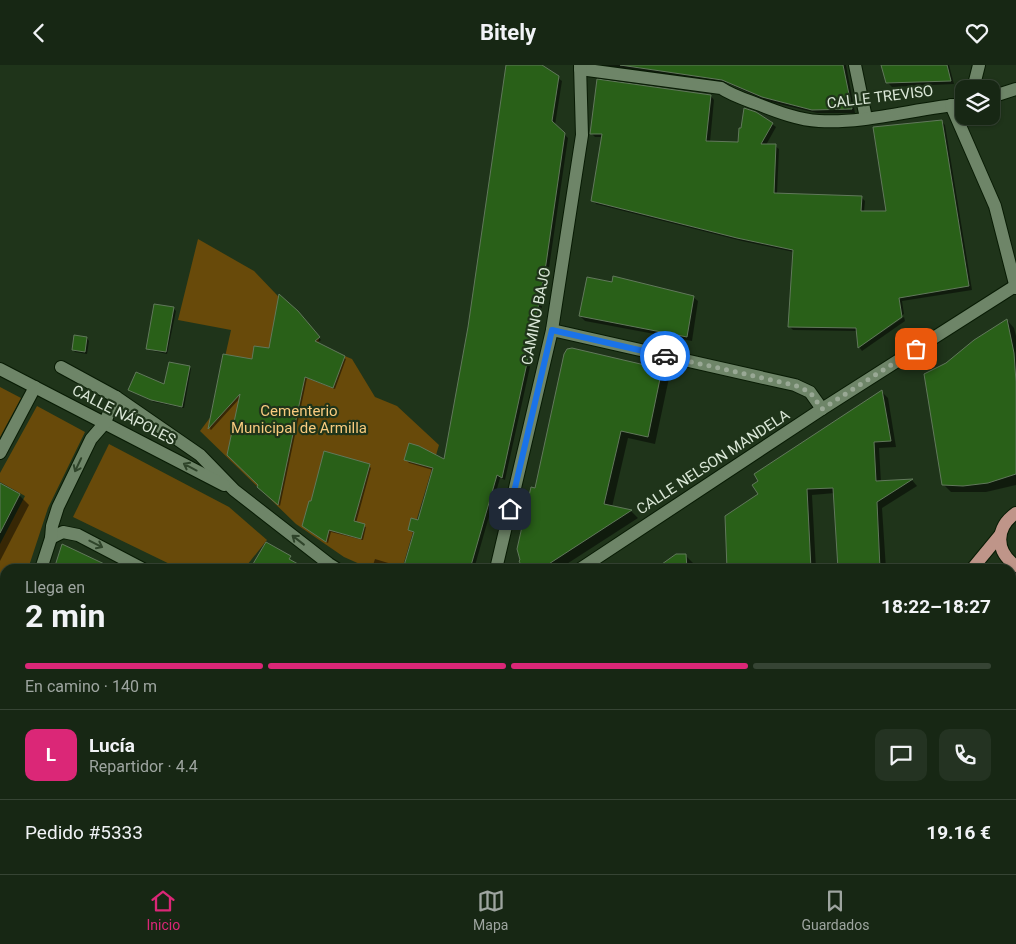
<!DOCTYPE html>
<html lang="es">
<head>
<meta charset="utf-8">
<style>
	body { margin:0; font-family:Roboto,sans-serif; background:#243322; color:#f1f3f6; height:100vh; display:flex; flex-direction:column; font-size:19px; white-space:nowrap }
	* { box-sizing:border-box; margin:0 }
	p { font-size:16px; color:#9ea5a0 }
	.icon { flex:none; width:28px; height:28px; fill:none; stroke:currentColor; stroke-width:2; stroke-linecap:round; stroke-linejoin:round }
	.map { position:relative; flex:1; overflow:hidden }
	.side { position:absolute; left:0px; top:499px; width:1016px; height:311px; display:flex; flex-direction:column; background:#172714; border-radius:15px 15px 0 0; box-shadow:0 1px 4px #0004,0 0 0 1px #364434 }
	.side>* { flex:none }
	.fabs { position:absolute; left:955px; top:15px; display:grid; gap:10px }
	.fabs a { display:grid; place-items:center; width:45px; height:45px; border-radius:10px; background:#172714; box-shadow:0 1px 4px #0004,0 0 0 1px #364434; font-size:25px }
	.pin { position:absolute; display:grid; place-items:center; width:42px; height:42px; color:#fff; margin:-21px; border-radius:10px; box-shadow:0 2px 8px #0006 }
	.courier { position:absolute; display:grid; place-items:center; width:50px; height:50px; margin:-25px; border:4px solid #1a73e8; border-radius:50%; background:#fff; color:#222; box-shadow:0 1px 6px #0007 }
	.headline em { font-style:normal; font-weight:700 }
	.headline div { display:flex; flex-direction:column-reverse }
	.headline { display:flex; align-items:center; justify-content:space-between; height:85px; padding:0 25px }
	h1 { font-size:32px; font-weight:700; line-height:38px }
	.bar { display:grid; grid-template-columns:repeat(4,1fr); gap:8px 5px; align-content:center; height:60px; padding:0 25px }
	.bar i { height:6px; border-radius:4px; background:#364434 }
	.bar .on { background:#db2777 }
	.bar p { grid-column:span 4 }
	.line { display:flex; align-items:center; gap:12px; padding:0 25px; border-top:1px solid #364434 }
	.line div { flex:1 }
	.round { display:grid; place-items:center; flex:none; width:52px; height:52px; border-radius:10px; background:#243322 }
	header { display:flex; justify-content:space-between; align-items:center; height:65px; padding:0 25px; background:#172714; font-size:22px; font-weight:700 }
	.tabs { display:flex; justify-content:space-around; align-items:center; height:70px; border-top:1px solid #364434; background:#172714; font-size:14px; color:#9ea5a0 }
	.tabs a { display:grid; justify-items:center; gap:2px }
	.tabs .on { color:#db2777 }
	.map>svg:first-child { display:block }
</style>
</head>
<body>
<header><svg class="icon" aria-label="back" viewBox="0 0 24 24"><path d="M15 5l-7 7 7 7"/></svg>Bitely<svg class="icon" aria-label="heart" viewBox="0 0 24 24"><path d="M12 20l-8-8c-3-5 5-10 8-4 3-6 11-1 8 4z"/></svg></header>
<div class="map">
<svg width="1016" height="809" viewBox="0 0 1016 809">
	<rect width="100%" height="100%" fill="#1f341a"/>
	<!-- green -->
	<g fill="#684a0a">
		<path d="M198 174 254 206 319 274 318 280 352 294 375 332 397 341 439 380 402 504H371L344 492 296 459 200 366 212 350 231 265 178 255Z"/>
		<path d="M0 322 21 333 0 372Z"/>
		<path d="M37 341 85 367 48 443 28 504H5V574L0 590V479L25 431 0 417V408Z"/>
		<path d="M109 379 229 442 267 475 244 504H180L73 452Z"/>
		<path d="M620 805H739L733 809H614Z"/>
	</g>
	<!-- shadow -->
	<g fill="#0007">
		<path d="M507 0H540L562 16 555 60 568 73 549 203 535 279 505 415 500 413 474 504H377L373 500 375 494 405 503 415 469 409 465 419 456 433 405 409 398 405 394 445 395 469 262Z"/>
		<path d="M601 0H846L855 48H817L767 36 727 18 603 2Z"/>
		<path d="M882 0H949L954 19 892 22 888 18Z"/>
		<path d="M711 31 714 35 710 77 739 79 772 59 776 62 766 80 775 81 779 84 777 129 861 132 865 136 864 147H887L942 57 945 60 972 225 902 236 904 249 860 279V282L904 252 905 256 862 286 859 282 857 266 793 265 789 261 794 187 742 176 596 139 593 135 603 72H595L591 68Z"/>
		<path d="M613 218 693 232 698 236 692 276 585 256 580 251Z"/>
		<path d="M174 244 176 246 167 289 149 285 147 283Z"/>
		<path d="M299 250 321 275 317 278 346 294 335 324 307 313 280 441 261 424 241 332 211 365 210 364 224 290 253 296 270 285Z"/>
		<path d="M1007 255 1014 263 1016 271V420L986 427H951L943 419 975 276Z"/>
		<path d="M75 272 87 273 89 276 87 289 75 287 73 285Z"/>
		<path d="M572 284 662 305 669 313 655 379 628 373 612 442 631 446 638 453 559 504H525L536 424Z"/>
		<path d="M189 302 191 304 184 343 154 337 130 325 165 321Z"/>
		<path d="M882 327 888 333 896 382 879 383 881 417 912 415 917 421 882 443 886 504H839L835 428 812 430 816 504H729L760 430Z"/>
		<path d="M369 401 371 403 356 458 366 462 363 475 331 467 328 478 305 463Z"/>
		<path d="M0 424 19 430 29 440 0 496Z"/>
		<path d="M686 491 694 499 695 504H657Z"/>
		<path d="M1016 660V669L1012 662Z"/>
		<path d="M34 805H80L79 809H33Z"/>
		<path d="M104 805H120L126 809H104L105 807Z"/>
		<path d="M275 805H427V809H274Z"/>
		<path d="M625 805H640L643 809H619Z"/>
		<path d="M904 805H939L941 809H897Z"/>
		<path d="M966 805H1011L1006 809H969Z"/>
	</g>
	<!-- building -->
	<g fill="#296018" stroke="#61785b">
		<path d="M506 0H542L559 11 552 56 565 68 546 199 532 275 502 413 497 410 470 504H403L414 467 408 465 411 453 418 455 433 403 404 395 409 378 419 381 444 394 468 262Z"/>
		<path d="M620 0H843L852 44 812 45 762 32 722 15Z"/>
		<path d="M881 0H947L951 16 886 18Z"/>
		<path d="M597 14 711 30 706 76 738 77 739 63H741L744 43 756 47 773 58 761 79H776L774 128 862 131 861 146H886L873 62 942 55 969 221 899 233 902 252 858 283 856 263 788 262 793 185 737 173 591 136 602 69H590Z"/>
		<path d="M613 211 694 231 687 272 579 251 587 212 612 217Z"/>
		<path d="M279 229 298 246 320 272 315 276 345 291 333 323 305 312 278 440 257 422 258 420 227 390 240 329 208 364 223 289 252 294 254 281 269 283Z"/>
		<path d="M154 239 174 242 166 287 146 284Z"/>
		<path d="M1007 254 1014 288 1016 317V409L988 418 963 421 942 420 924 309 946 298 974 275Z"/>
		<path d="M74 270 87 272 85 287 72 285Z"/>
		<path d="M572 283 662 304 648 372 621 366 604 439 632 445 541 504H523L519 496 520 495 517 484 531 422 535 423 564 289 567 284Z"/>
		<path d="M169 297 190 301 182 342 151 335 128 325 136 307 164 319Z"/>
		<path d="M882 325 891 376 874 377 876 416 913 414 877 437 880 504H838L833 423 807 424 811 504H727L725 451 758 429 752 420 758 416 754 409Z"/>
		<path d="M324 386 370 399 354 456 365 459 361 474 329 465 326 477 302 461 309 436H311Z"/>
		<path d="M0 418 20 429 0 468Z"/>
		<path d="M266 477 291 491 289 494 307 504H250Z"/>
		<path d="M62 479 115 504H54Z"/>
		<path d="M676 489H686L687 504H655Z"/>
	</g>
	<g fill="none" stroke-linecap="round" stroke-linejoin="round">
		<defs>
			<g id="minor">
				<path d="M855 0 866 53"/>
				<path d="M580 4 721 23C733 31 747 35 760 40 778 47 799 55 819 56 865 59 917 43 964 39"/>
				<path d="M970 24 974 20 979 0"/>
				<path d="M991 32 1016 24"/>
				<path d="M951 40 995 141 1016 223"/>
				<path d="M552 265 795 320 810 327 822 344"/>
				<path d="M61 302 116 332 200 390 234 425 329 499 337 504"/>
				<path d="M0 304 224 420"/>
				<path d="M0 388 35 322"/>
				<path d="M51 473 63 467 78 470 143 504"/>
				<path d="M41 504 51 473 52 461 58 442 91 374 104 359 116 332"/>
				<path d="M496 504 552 265 582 70 580 0"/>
				<path d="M580 504 822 344 1015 221"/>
				<path d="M0 630 5 616"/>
				<path d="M0 657 5 659"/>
				<path d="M951 805 953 809"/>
				<path d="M749 809 755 805"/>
				<path d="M873 809 879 805"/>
				<path d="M1004 809 1010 805"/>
			</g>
			<g id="major">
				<path d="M1016 448C995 463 995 486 1016 501"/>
				<path d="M972 504 1000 470"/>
				<path d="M485 805 488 809"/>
				<path d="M449 809 452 805"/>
				<path d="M521 809 530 805"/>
			</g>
		</defs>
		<!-- minor casing -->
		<use href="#minor" stroke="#081b04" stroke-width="14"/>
		<!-- major casing -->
		<use href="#major" stroke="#081b04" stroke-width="14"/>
		<!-- minor -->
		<use href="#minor" stroke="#6e8568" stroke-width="12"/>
		<!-- major -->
		<use href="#major" stroke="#bf9589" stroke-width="12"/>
		<!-- tram -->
		<g stroke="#879783" stroke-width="1">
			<path d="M1011 529H1016"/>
			<path d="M1011 537H1016"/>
			<path d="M570 809 575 805"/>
			<path d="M583 809 589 805"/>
		</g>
	</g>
	<!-- one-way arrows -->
	<defs><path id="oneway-shaft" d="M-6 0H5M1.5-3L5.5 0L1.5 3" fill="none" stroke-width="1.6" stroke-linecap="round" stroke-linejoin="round" transform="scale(1.25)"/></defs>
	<g stroke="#2f442a">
		<use href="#oneway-shaft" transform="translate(78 400) rotate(115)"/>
		<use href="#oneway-shaft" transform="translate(190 402) rotate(-152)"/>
		<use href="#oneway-shaft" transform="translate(298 475) rotate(-142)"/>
		<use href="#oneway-shaft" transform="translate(96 479) rotate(27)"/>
	</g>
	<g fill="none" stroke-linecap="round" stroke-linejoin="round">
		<!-- done -->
		<path stroke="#99a895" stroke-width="5" stroke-dasharray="0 9" d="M665 291 794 320 810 327 822 344 916 284"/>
		<!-- route -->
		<path stroke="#1a73e8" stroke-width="6" d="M510 444 552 265 665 291"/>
	</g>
	<g text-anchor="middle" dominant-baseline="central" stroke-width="4.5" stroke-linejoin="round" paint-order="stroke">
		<!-- street labels -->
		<g font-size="15" fill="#dae7d7" stroke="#1f341a">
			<text transform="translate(880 32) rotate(-7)">CALLE TREVISO</text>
			<text transform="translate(536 251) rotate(-79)">CAMINO BAJO</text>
			<text transform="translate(124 350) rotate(27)">CALLE NÁPOLES</text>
			<text transform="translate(713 397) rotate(-33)">CALLE NELSON MANDELA</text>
		</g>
		<!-- park labels -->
		<g font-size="15" fill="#f8cb7f" stroke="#1f341a">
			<text x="299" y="346">Cementerio<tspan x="299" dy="17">Municipal de Armilla</tspan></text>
		</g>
	</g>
</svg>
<div class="fabs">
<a><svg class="icon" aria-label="layers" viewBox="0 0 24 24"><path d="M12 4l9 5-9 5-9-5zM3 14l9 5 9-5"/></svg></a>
</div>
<div class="pin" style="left:916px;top:284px;background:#ea580c"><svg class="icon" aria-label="bag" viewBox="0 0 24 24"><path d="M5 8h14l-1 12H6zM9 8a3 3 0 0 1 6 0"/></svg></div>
<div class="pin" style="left:510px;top:444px;background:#1f2937"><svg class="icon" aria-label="home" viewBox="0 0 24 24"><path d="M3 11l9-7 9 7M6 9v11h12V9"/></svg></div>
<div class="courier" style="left:665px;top:291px"><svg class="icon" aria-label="car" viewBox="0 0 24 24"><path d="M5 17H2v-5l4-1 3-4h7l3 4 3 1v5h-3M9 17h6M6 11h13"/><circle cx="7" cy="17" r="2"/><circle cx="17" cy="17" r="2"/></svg></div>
<section class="side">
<div class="headline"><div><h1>2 min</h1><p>Llega en</p></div><em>18:22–18:27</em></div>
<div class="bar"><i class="on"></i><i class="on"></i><i class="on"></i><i></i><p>En camino · 140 m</p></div>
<div class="line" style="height:90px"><b class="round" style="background:#db2777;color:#fff">L</b><div><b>Lucía</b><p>Repartidor · 4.4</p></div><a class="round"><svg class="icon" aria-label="chat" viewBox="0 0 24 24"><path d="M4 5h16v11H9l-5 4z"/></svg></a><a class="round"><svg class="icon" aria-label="phone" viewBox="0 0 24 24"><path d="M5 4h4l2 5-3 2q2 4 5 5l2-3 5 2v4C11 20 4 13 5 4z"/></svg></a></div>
<div class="line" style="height:65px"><div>Pedido #5333</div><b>19.16 €</b></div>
</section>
</div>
<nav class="tabs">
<a class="on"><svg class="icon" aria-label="home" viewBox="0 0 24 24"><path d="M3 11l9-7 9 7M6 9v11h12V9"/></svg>Inicio</a>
<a><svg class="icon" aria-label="map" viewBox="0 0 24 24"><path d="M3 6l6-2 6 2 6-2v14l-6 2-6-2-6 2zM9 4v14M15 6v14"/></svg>Mapa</a>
<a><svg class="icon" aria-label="saved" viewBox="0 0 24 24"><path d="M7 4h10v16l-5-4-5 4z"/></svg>Guardados</a>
</nav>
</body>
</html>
